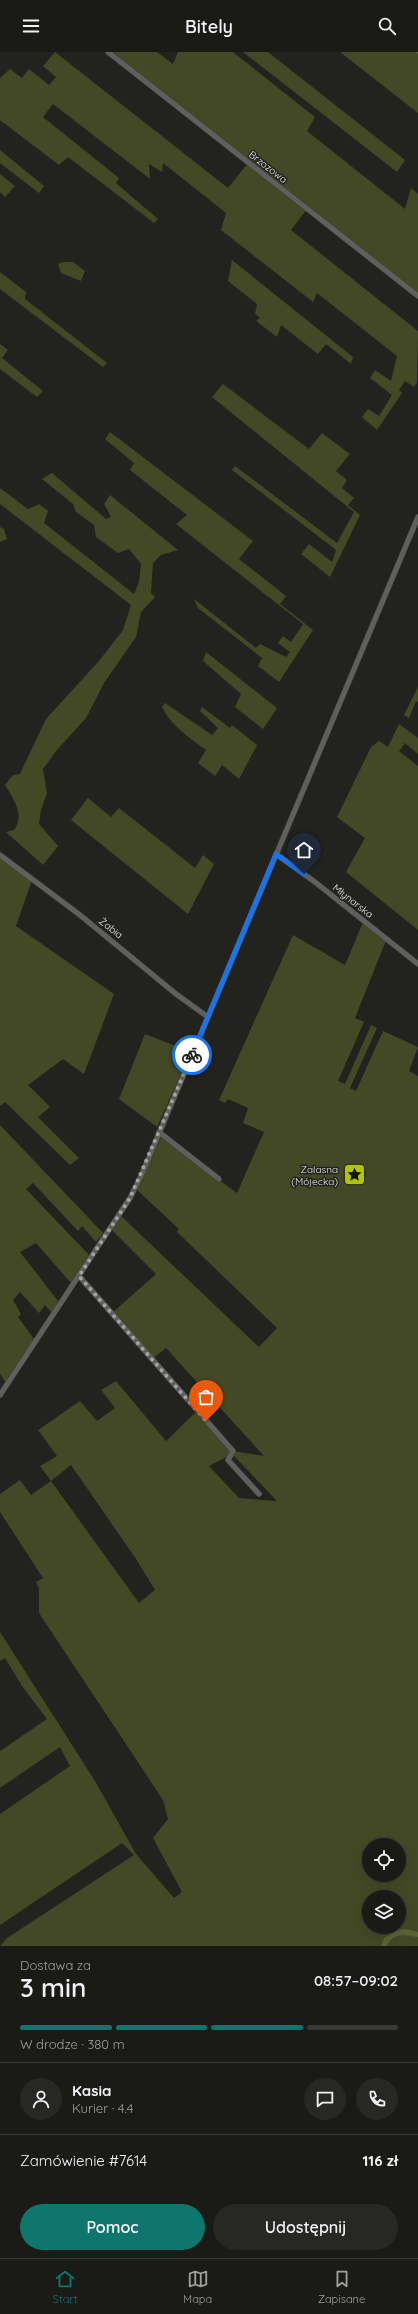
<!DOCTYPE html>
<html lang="pl">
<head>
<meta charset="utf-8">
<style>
	body { margin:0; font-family:Quicksand,sans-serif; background:#272724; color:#f1f3f6; height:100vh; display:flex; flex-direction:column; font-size:15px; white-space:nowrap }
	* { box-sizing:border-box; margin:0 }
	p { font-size:13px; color:#9fa1a1 }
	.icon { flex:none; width:22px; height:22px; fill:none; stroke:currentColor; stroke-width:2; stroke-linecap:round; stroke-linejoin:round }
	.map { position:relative; height:1894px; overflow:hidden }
	.side { display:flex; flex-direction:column; background:#1a1a17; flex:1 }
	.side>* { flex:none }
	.controls { position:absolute; left:362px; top:1786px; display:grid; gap:8px }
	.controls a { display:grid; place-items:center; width:44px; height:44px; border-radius:50%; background:#1a1a17; box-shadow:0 4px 16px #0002,0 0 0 1px #383836; font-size:20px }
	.pin { position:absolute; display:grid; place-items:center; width:34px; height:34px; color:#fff; margin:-41px -17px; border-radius:50% 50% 50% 0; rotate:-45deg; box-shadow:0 0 4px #0007 }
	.pin .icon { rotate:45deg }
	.courier { position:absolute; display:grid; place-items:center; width:40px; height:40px; margin:-20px; border:3px solid #1a73e8; border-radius:50%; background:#fff; color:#222; box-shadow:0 1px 5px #0007 }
	.head em { font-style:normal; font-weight:600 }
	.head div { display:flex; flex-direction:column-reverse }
	.head { display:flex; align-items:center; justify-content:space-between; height:68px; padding:0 20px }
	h1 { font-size:26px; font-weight:600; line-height:30px }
	.bar { display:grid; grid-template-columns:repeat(4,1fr); gap:6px 4px; align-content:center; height:48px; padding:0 20px }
	.bar i { height:5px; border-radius:3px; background:#383836 }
	.bar .on { background:#0f766e }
	.bar p { grid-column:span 4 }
	.line { display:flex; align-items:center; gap:10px; padding:0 20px; border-top:1px solid #383836 }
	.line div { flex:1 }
	.round { display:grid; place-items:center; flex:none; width:42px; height:42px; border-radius:21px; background:#272724 }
	.cta { display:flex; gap:8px; margin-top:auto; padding:8px 20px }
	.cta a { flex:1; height:46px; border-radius:24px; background:#0f766e; color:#fff; font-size:16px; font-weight:600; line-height:46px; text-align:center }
	.cta a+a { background:#272724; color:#f1f3f6 }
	header { display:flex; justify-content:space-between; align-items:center; height:52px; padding:0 20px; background:#1a1a17; font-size:18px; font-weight:600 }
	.menu { display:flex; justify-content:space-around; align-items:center; height:56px; border-top:1px solid #383836; background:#1a1a17; font-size:11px; color:#9fa1a1 }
	.menu a { display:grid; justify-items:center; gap:2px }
	.menu .on { color:#0f766e }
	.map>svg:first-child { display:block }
</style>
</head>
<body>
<header><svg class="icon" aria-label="menu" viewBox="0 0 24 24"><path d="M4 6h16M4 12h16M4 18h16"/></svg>Bitely<svg class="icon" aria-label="search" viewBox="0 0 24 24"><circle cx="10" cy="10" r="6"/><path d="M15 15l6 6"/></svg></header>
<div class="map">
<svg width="418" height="1894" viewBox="0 0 418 1894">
	<rect width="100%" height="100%" fill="#22221f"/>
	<!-- green -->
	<g fill="#434925" fill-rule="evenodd">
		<path d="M55 0 228 136 248 111 108 0H157L173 12 178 0H233L315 65 307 79 405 157 411 136 418 142V244L307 157 291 178 418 279 417 330 414 335 405 329 399 338 402 341 377 378 362 365 368 357 379 364 392 343 370 326 375 318 391 329 397 304 317 241 313 250 221 178 226 161 163 111 162 120 149 112 150 127 53 52 43 65 119 126 116 131 158 167 154 171 68 105 59 113 0 68V26L10 17 22 26 29 17 49 33 56 25 43 14Z"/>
		<path d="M243 0H268L405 108 397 120Z"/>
		<path d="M340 0H418V61Z"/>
		<path d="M0 98 44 134 39 141 0 111Z"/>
		<path d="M0 122 15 134 5 145 0 140Z"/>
		<path d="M232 208 353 305 351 312 326 292 318 302 281 273 277 285 256 269 260 266 255 262 257 252 228 229Z"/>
		<path d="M63 210H73L85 219 81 229 61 221 58 212Z"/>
		<path d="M0 220 26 240 25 247 107 311 103 315 0 237Z"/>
		<path d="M0 292 8 298 2 306 43 339 37 345 0 317Z"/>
		<path d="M223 332 309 397 322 381 350 402 336 419 347 428 342 436 354 446 348 453 360 463 330 525 301 502 309 492 332 510 336 498 232 418 235 414 337 491 354 460 212 345Z"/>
		<path d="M110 380 253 489 239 507 286 544 280 552 313 578 279 630 258 614 262 606 198 556 194 547 256 596 260 592 286 605 290 600 278 591 283 584 291 590 303 572 176 472 187 463 130 418 134 411 105 387Z"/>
		<path d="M52 421 106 467 111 465 104 452 110 443 178 498 161 503 153 511 151 541 155 545 141 560 136 585 104 631 86 666 56 699 43 717 47 741 41 758 39 772 58 794 43 813 6 780 14 778C25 763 13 746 5 733L13 723 20 722 46 667 99 609 123 578 131 553 0 452V436L28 457 39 452 48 459 44 471 134 542 139 530 141 512 129 497 118 501 96 485 94 473 76 460 73 452 42 427Z"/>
		<path d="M0 475 4 477 7 487 0 490Z"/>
		<path d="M206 600 277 656 263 677 235 655 241 642 203 609Z"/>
		<path d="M418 635V650L416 649 409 666 404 663Z"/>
		<path d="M165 651 212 683 218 676 200 659 202 655 230 676 232 673 257 693 239 727 222 713 215 724 198 711 206 698C190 686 171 674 162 655Z"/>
		<path d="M399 672 418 686V702L405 691 399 699 418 714V878L346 820 365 786 337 765 371 695 379 689 388 695Z"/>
		<path d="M88 746 111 765 119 756 195 816 203 803 214 812 188 862 71 768Z"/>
		<path d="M0 803 32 828 16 874 114 942 84 1022 63 1007 28 1033 50 1055 38 1065 79 1106 70 1113 5 1050 0 1054Z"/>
		<path d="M364 868 387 886 355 966 364 970 338 1029 345 1032 371 973 377 976 350 1036 356 1039 383 979 418 995 409 1019 418 1024V1894H0L7 1886 134 1803 122 1791 0 1873V1762L70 1714 60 1695 0 1736V1699L47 1667 22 1634 5 1606 0 1609V1580L95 1729 136 1802 174 1846 182 1840 153 1786 168 1767 163 1748 39 1561V1536L36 1530 43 1526 0 1460V1442L20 1428 31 1443 51 1429 40 1414 57 1404 38 1378 80 1349 97 1369 115 1356 101 1338 116 1329 166 1389 198 1358 233 1399 264 1404 166 1296 152 1307 112 1261 156 1222 112 1178 121 1164 259 1295 277 1276 177 1180 179 1177 137 1138 161 1085 237 1141 264 1080 243 1071 248 1056 228 1047 225 1051 219 1048 293 883 345 913ZM232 1402 276 1448V1449L239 1446 209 1414ZM71 1413 136 1507 155 1538 139 1551 51 1429ZM369 1793H399V1823H369ZM369 1845H399V1875H369Z"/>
		<path d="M145 982 191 1000 157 1075 119 1047Z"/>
		<path d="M0 1073 103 1181 96 1190 82 1174 78 1179 33 1131 26 1137 89 1203 71 1231 36 1191 20 1200 58 1249 52 1261 45 1253 39 1261 20 1240 13 1248 21 1262 18 1265 34 1287 7 1332 0 1322Z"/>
	</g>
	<!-- water -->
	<path fill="#5b6335" d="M406 1877 418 1880V1885C406 1883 393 1880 387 1894H381L384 1886 398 1878Z"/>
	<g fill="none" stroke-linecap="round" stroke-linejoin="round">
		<!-- stream -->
		<path stroke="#5b6335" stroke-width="1.5" d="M416 0 418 1"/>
		<defs>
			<g id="minor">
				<path d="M108 0 418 244"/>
				<path d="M276 802 315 830 418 912"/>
				<path d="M0 803 80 863 176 942 208 965"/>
				<path d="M159 1080 219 1127"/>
				<path d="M79 1224 233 1399 228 1408 259 1442"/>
				<path d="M0 1343 130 1146 142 1122 418 465"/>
			</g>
		</defs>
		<!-- minor casing -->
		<use href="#minor" stroke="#3e3e3b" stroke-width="6"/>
		<!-- minor -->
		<use href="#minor" stroke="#5f605e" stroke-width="5"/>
	</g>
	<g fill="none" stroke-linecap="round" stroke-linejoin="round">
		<!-- done -->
		<path stroke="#a4a5a2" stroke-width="4" stroke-dasharray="0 7.2" d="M192 1003 130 1146 79 1224 206 1369"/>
		<!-- route -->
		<path stroke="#1a73e8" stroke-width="5" d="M192 1003 276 802 304 822"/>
	</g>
	<!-- icons -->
	<defs>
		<symbol id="sight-square" viewBox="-11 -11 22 22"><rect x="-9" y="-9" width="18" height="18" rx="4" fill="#b0c501" stroke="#22221f"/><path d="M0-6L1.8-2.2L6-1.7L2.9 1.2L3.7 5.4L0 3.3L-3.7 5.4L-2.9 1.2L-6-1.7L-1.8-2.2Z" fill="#111"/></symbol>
	</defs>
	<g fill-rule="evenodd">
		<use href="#sight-square" x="342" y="1110" width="25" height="25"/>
	</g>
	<g text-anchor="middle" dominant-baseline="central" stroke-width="3" stroke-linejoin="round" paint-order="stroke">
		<!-- street labels -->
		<g font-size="10" fill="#eaebe9" stroke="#22221f">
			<text transform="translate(268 115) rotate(38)">Brzozowa</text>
			<text transform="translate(353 849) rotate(38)">Młynarska</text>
			<text transform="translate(111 876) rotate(38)">Żabia</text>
		</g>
		<!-- poi labels -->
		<g font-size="10" fill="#eaebe9" stroke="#22221f" text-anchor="end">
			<text x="338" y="1117">Zalasna<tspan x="338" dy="12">(Mójecka)</tspan></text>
		</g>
	</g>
</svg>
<div class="controls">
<a><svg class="icon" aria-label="locate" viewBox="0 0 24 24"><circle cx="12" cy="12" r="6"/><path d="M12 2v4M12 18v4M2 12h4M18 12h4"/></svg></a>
<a><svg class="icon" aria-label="layers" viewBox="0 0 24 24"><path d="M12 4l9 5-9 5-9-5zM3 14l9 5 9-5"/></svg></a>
</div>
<div class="pin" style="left:206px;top:1369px;background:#ea580c"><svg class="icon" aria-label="bag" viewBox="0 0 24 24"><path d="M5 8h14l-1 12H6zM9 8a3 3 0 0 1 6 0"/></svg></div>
<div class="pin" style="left:304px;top:822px;background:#1f2937"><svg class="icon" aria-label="home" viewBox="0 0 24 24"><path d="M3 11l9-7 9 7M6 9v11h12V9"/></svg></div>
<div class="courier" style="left:192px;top:1003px"><svg class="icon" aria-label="bike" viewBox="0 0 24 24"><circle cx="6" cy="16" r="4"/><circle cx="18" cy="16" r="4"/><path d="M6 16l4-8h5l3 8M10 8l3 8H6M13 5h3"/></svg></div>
</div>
<section class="side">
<div class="head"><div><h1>3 min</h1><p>Dostawa za</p></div><em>08:57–09:02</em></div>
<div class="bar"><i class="on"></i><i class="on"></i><i class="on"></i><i></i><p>W drodze · 380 m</p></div>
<div class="line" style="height:72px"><a class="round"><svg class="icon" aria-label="person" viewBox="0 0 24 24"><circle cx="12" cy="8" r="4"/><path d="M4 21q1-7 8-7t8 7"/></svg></a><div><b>Kasia</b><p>Kurier · 4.4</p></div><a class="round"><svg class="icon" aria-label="chat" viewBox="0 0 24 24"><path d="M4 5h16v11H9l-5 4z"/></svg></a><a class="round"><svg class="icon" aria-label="phone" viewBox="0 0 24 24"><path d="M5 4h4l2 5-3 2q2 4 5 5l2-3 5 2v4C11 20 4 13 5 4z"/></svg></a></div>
<div class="line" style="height:52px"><div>Zamówienie #7614</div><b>116 zł</b></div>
<div class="cta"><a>Pomoc</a><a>Udostępnij</a></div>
</section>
<nav class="menu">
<a class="on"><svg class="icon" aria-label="home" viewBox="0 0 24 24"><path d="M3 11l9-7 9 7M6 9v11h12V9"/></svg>Start</a>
<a><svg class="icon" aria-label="map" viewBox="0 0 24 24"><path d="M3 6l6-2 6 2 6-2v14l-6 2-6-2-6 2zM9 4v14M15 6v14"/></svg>Mapa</a>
<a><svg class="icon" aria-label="saved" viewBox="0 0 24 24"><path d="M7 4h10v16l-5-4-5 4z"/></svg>Zapisane</a>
</nav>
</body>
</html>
